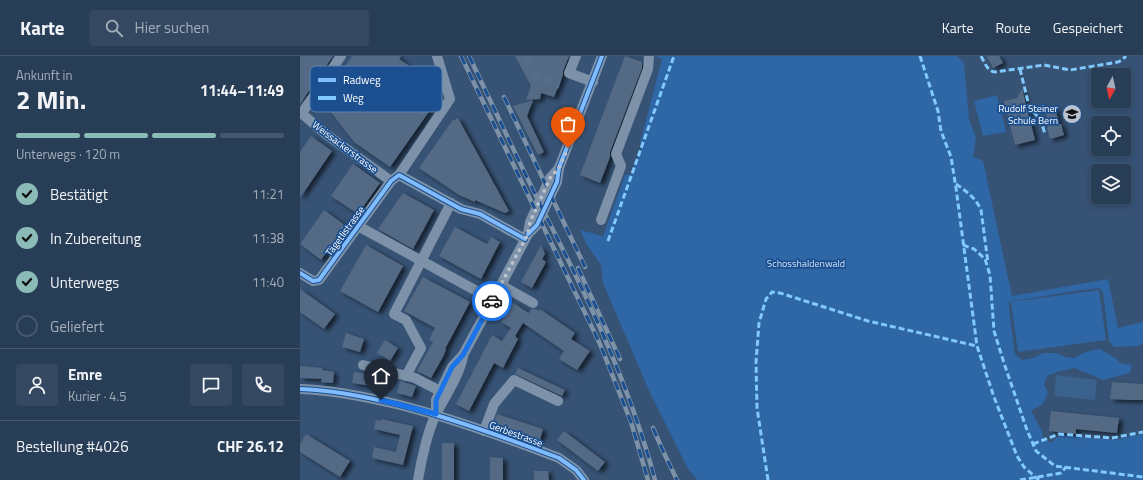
<!DOCTYPE html>
<html lang="de">
<head>
<meta charset="utf-8">
<style>
	body { margin:0; font-family:"Titillium Web",sans-serif; background:#344961; color:#f1f3f6; height:100vh; display:flex; flex-direction:column; font-size:15px; white-space:nowrap }
	* { box-sizing:border-box; margin:0 }
	p { font-size:13px; color:#a5aeba }
	.icon { flex:none; width:22px; height:22px; fill:none; stroke:currentColor; stroke-width:2; stroke-linecap:round; stroke-linejoin:round }
	.map { position:relative; flex:1; overflow:hidden }
	.details { display:flex; flex-direction:column; background:#283e57; width:300px }
	.details>* { flex:none }
	.needle { width:26px; rotate:188deg }
	.tools { position:absolute; left:791px; top:12px; display:grid; gap:8px }
	.tools a { display:grid; place-items:center; width:40px; height:40px; border-radius:4px; background:#283e57; box-shadow:0 2px 6px #0003,0 0 0 1px #44576d; font-size:20px }
	.pin { position:absolute; display:grid; place-items:center; width:34px; height:34px; color:#fff; margin:-41px -17px; border-radius:50% 50% 50% 0; rotate:-45deg; box-shadow:0 0 4px #0007 }
	.pin .icon { rotate:45deg }
	.courier { position:absolute; display:grid; place-items:center; width:40px; height:40px; margin:-20px; border:3px solid #1a73e8; border-radius:50%; background:#fff; color:#222; box-shadow:0 1px 5px #0007 }
	.headline em { font-style:normal; font-weight:700 }
	.headline div { display:flex; flex-direction:column-reverse }
	.headline { display:flex; align-items:center; justify-content:space-between; height:68px; padding:0 16px }
	h1 { font-size:26px; font-weight:700; line-height:30px }
	.bar { display:grid; grid-template-columns:repeat(4,1fr); gap:6px 4px; align-content:center; height:48px; padding:0 16px }
	.bar i { height:5px; border-radius:3px; background:#44576d }
	.bar .active { background:#8bbbb9 }
	.bar p { grid-column:span 4 }
	.line { display:flex; align-items:center; gap:10px; padding:0 16px; border-top:1px solid #44576d }
	.line div { flex:1 }
	.round { display:grid; place-items:center; flex:none; width:42px; height:42px; border-radius:4px; background:#344961 }
	ol { padding:0 16px; list-style:none }
	li { display:flex; align-items:center; gap:12px; height:44px }
	li p { margin-inline-start:auto }
	li .icon { padding:4px; border-radius:50%; background:#8bbbb9; color:#111; stroke-width:4 }
	li:last-child { color:#a5aeba }
	li i { width:22px; height:22px; border:2px solid #44576d; border-radius:50% }
	header { display:flex; align-items:center; gap:24px; box-sizing:border-box; height:56px; padding:0 20px; background:#283e57; border-bottom:1px solid #44576d }
	header strong { font-size:19px }
	nav { display:flex; gap:22px; margin-inline-start:auto; font-size:14px }
	.search { width:280px; height:36px; background:#344961; display:flex; align-items:center; gap:10px; box-sizing:border-box; padding:0 14px; border-radius:4px; color:#a5aeba; font-size:15px }
	main { display:flex; flex:1; min-height:0 }
	.map>svg:first-child { display:block }
</style>
</head>
<body>
<header>
<strong>Karte</strong>
<div class="search"><svg class="icon" aria-label="search" viewBox="0 0 24 24"><circle cx="10" cy="10" r="6"/><path d="M15 15l6 6"/></svg>Hier suchen</div>
<nav><a>Karte</a><a>Route</a><a>Gespeichert</a></nav>
</header>
<main>
<section class="details">
<div class="headline"><div><h1>2 Min.</h1><p>Ankunft in</p></div><em>11:44–11:49</em></div>
<div class="bar"><i class="active"></i><i class="active"></i><i class="active"></i><i></i><p>Unterwegs · 120 m</p></div>
<ol>
<li><svg class="icon" aria-label="check" viewBox="0 0 24 24"><path d="M5 12l5 5 9-10"/></svg>Bestätigt<p>11:21</p></li>
<li><svg class="icon" aria-label="check" viewBox="0 0 24 24"><path d="M5 12l5 5 9-10"/></svg>In Zubereitung<p>11:38</p></li>
<li><svg class="icon" aria-label="check" viewBox="0 0 24 24"><path d="M5 12l5 5 9-10"/></svg>Unterwegs<p>11:40</p></li>
<li><i></i>Geliefert</li>
</ol>
<div class="line" style="height:72px"><a class="round"><svg class="icon" aria-label="person" viewBox="0 0 24 24"><circle cx="12" cy="8" r="4"/><path d="M4 21q1-7 8-7t8 7"/></svg></a><div><b>Emre</b><p>Kurier · 4.5</p></div><a class="round"><svg class="icon" aria-label="chat" viewBox="0 0 24 24"><path d="M4 5h16v11H9l-5 4z"/></svg></a><a class="round"><svg class="icon" aria-label="phone" viewBox="0 0 24 24"><path d="M5 4h4l2 5-3 2q2 4 5 5l2-3 5 2v4C11 20 4 13 5 4z"/></svg></a></div>
<div class="line" style="height:52px"><div>Bestellung #4026</div><b>CHF 26.12</b></div>
</section>
<div class="map">
<svg width="843" height="424" viewBox="0 0 843 424">
	<defs>
		<filter id="shadow"><feDropShadow dx="4" dy="2.5" stdDeviation="2" flood-color="#0009"/></filter>
	</defs>
	<rect width="100%" height="100%" fill="#365274"/>
	<!-- green -->
	<g fill="#2f66a5">
		<path d="M355 0H657L664 7 669 63 676 81 673 101 683 105 712 240 808 223 818 272 843 266V287L838 290 814 291 809 285 803 237 800 232C770 235 740 241 709 246V252L715 298 722 304 733 302 743 297H756L766 301 774 302 785 296 800 293 817 303 820 307 832 309 830 317 803 324 775 312 760 315 747 320 744 329 748 336 743 348 731 355 742 375 743 381 751 387 759 379 813 384 843 378V424H397L387 411 351 339 303 227 301 209 287 189 280 174 303 180 325 119 331 118 343 88 340 87 362 3Z"/>
		<path d="M697 39 706 76 683 80 674 45Z"/>
		<path d="M799 234 806 284 718 296 711 246Z"/>
	</g>
	<!-- water -->
	<path fill="#3b618d" d="M756 319 797 324 795 344 754 340Z"/>
	<!-- building -->
	<g fill="#526984" filter="url(#shadow)">
		<path d="M0 0H33L0 48Z"/>
		<path d="M52 0H101L99 3 126 21 115 38 133 50 90 111 54 86 24 47 17 50 16 48 24 37 26 39Z"/>
		<path d="M215 0H269L263 15V19L254 41 241 37 240 43 226 44 231 30Z"/>
		<path d="M325 0 342 6V12L310 96V101L300 127 280 119Z"/>
		<path d="M687 0H699L703 7 693 12Z"/>
		<path d="M722 33 735 84 715 89 704 45 717 42Z"/>
		<path d="M233 44 227 60 244 96 238 99 213 50Z"/>
		<path d="M755 51 759 68H761L764 79 750 83 747 72H748L747 68 748 67 745 54Z"/>
		<path d="M158 62 209 155 205 157 175 144V146L159 139 119 112 152 65Z"/>
		<path d="M11 80 32 95 0 142V96Z"/>
		<path d="M53 108 80 127 58 158 31 140Z"/>
		<path d="M103 137 134 154 113 193 78 173Z"/>
		<path d="M24 154 46 170 36 183 39 185 34 192 31 190 21 204 0 188Z"/>
		<path d="M155 171 187 188 191 181 200 186 181 223 139 200Z"/>
		<path d="M66 189 103 210 78 256 40 235Z"/>
		<path d="M241 189 245 198 242 203 246 206 232 232 221 226Z"/>
		<path d="M123 221 170 246 145 293H146L144 299 131 322 117 315 133 286 129 284 135 272 104 255Z"/>
		<path d="M0 233 35 258 24 273 0 256Z"/>
		<path d="M213 247 229 257 231 253H236L239 255 240 253 275 277 271 283 290 295 277 314 259 303 264 295 223 267 215 280 218 283 203 312 194 307 169 355 156 348 192 279 202 285 211 272 201 266Z"/>
		<path d="M46 277 64 283 60 296 42 291Z"/>
		<path d="M85 284 98 292 90 305 77 297Z"/>
		<path d="M0 310 23 312 22 314 34 316 33 327 21 326 22 323 0 322Z"/>
		<path d="M218 312 265 334 262 340 215 318Z"/>
		<path d="M54 316 80 320 78 331 52 327Z"/>
		<path d="M100 325 116 330 112 341 97 337Z"/>
		<path d="M812 326 843 328V344H830L810 343Z"/>
		<path d="M751 355 819 362 817 377 776 373V378L749 375Z"/>
		<path d="M197 358 243 373 240 384 193 368Z"/>
		<path d="M81 363 113 370 103 409 72 402 74 391 96 396 100 379 74 373 76 364 81 365Z"/>
		<path d="M264 375 305 406 298 415 257 384Z"/>
		<path d="M6 378 50 405 40 421 0 396V388Z"/>
		<rect x="142" y="387" width="12" height="37"/>
		<path d="M190 401 203 402V424H190Z"/>
		<path d="M234 415H248L249 424H234Z"/>
	</g>
	<g fill="none" stroke-linecap="round" stroke-linejoin="round">
		<!-- minor-tunnel -->
		<path stroke="#546c89" stroke-width="10" stroke-dasharray="10 5" stroke-linecap="butt" d="M226 0 237 21 260 28"/>
		<!-- minor -->
		<g stroke="#7d92a8" stroke-width="10">
			<path d="M276 0 269 17 293 26"/>
			<path d="M0 56 27 79 91 125"/>
			<path d="M2 57 41 0"/>
			<path d="M99 119 161 153 180 158 225 183"/>
			<path d="M301 164 321 110 316 98 348 13 349 0"/>
			<path d="M58 170 193 244"/>
			<path d="M228 178 237 169 257 126 259 112 302 0"/>
			<path d="M0 217 13 225 19 224 91 125 99 119 150 43 137 0"/>
			<path d="M201 229 233 247"/>
			<path d="M63 309 115 322 140 335"/>
			<path d="M106 320 121 292 106 264 94 258 151 147"/>
			<path d="M0 333C34 334 67 341 100 349 154 363 207 382 259 402L276 414 284 424"/>
			<path d="M136 358V344L152 311 163 299 201 229 228 178 230 166 250 122 259 112"/>
			<path d="M184 375 194 348 214 324 258 345"/>
			<path d="M118 424C121 405 128 374 136 358 146 339 158 322 163 301"/>
		</g>
		<defs>
			<g id="rail">
				<path d="M161 0 300 288 331 366 348 424"/>
				<path d="M169 0C194 52 218 104 244 156 288 242 330 330 355 424"/>
				<path d="M204 41 285 211"/>
				<path d="M278 212 320 303"/>
				<path d="M353 372 363 395 377 424"/>
			</g>
		</defs>
		<!-- rail casing -->
		<use href="#rail" stroke="#7e92a7" stroke-width="4.5"/>
		<!-- rail -->
		<use href="#rail" stroke="#1b4f8f" stroke-width="3" stroke-dasharray="9" stroke-linecap="butt"/>
		<!-- quiet -->
		<g stroke="#80caff" stroke-width="3" stroke-dasharray="6 3" stroke-linecap="butt">
			<path d="M620 0 638 55 641 75 651 101 656 132 677 290 694 341 717 400 724 411 739 424"/>
			<path d="M681 0C685 7 687 15 695 16L744 9 770 14 818 6 822 4 826 0"/>
			<path d="M720 13 729 50 741 65 745 78"/>
			<path d="M656 128C666 135 676 142 681 154L688 207"/>
			<path d="M308 185 374 0"/>
			<path d="M663 189 674 193 685 203 690 219 694 275 704 307 727 374 736 395 755 410 843 421"/>
			<path d="M733 388 759 378 812 382 843 376"/>
			<path d="M468 424 457 352 456 306 459 267 466 243 472 236 480 237 568 265 677 290"/>
			<path d="M720 424 761 417 766 411"/>
		</g>
		<defs>
			<g id="cycleway">
				<path d="M228 178 237 169 257 126 259 112 302 0"/>
				<path d="M0 217 13 225 19 224 91 125 99 119 161 153 180 158 225 183"/>
				<path d="M0 333C34 334 67 341 100 349 154 363 207 382 259 402L276 414 284 424"/>
			</g>
		</defs>
		<!-- cycleway casing -->
		<use href="#cycleway" stroke="#1b4f8f" stroke-width="6"/>
		<!-- cycleway -->
		<use href="#cycleway" stroke="#80bcff" stroke-width="4"/>
	</g>
	<g fill="none" stroke-linecap="round" stroke-linejoin="round">
		<!-- done -->
		<path stroke="#b9c2ce" stroke-width="4" stroke-dasharray="0 7.2" d="M192 245 228 178 230 166 250 122 259 112 268 92"/>
		<!-- route -->
		<path stroke="#1a73e8" stroke-width="5" d="M81 344 136 358V344L152 311 163 299 192 245"/>
	</g>
	<!-- icons -->
	<defs>
		<symbol id="school-disc" viewBox="-11 -11 22 22"><circle r="9.5" fill="#b9c2ce" stroke="#1b4f8f"/><path d="M0-5L7-2L0 1L-7-2ZM-4 1L0 2.5L4 1V4Q0 6-4 4Z" fill="#111"/></symbol>
	</defs>
	<g fill-rule="evenodd">
		<use href="#school-disc" x="761" y="47" width="22" height="22"/>
	</g>
	<g text-anchor="middle" dominant-baseline="central" stroke-width="3.5" stroke-linejoin="round" paint-order="stroke">
		<!-- poi labels -->
		<g font-size="10" fill="#fff" stroke="#1b4f8f" text-anchor="end">
			<text x="758" y="52">Rudolf Steiner<tspan x="758" dy="12">Schule Bern</tspan></text>
		</g>
		<!-- street labels -->
		<g font-size="10" fill="#fff" stroke="#1b4f8f">
			<text transform="translate(45 91) rotate(37)">Weissackerstrasse</text>
			<text transform="translate(45 175) rotate(-54)">Tägetlistrasse</text>
			<text transform="translate(216 378) rotate(20)">Gerbestrasse</text>
		</g>
		<!-- park labels -->
		<g font-size="10" fill="#cfe3fa" stroke="#1b4f8f">
			<text x="506" y="207">Schosshaldenwald</text>
		</g>
	</g>
	<!-- legend -->
	<rect x="10" y="10" width="132" height="46" rx="6" fill="#1b4f8f" stroke="#5f84b1" stroke-width="1"/>
	<rect x="18" y="22" width="18" height="4" fill="#80bcff"/>
	<rect x="18" y="40" width="18" height="4" fill="#80caff"/>
	<g font-size="11" fill="#fff">
		<text x="43" y="28">Radweg</text>
		<text x="43" y="46">Weg</text>
	</g>
</svg>
<div class="tools">
<a><svg class="needle" viewBox="-14 -14 28 28"><path d="M0-13l5 13h-10z" fill="#e53935"/><path d="M0 13l5-13h-10z" fill="#a5aeba"/></svg></a>
<a><svg class="icon" aria-label="locate" viewBox="0 0 24 24"><circle cx="12" cy="12" r="6"/><path d="M12 2v4M12 18v4M2 12h4M18 12h4"/></svg></a>
<a><svg class="icon" aria-label="layers" viewBox="0 0 24 24"><path d="M12 4l9 5-9 5-9-5zM3 14l9 5 9-5"/></svg></a>
</div>
<div class="pin" style="left:268px;top:92px;background:#ea580c"><svg class="icon" aria-label="bag" viewBox="0 0 24 24"><path d="M5 8h14l-1 12H6zM9 8a3 3 0 0 1 6 0"/></svg></div>
<div class="pin" style="left:81px;top:344px;background:#1f2937"><svg class="icon" aria-label="home" viewBox="0 0 24 24"><path d="M3 11l9-7 9 7M6 9v11h12V9"/></svg></div>
<div class="courier" style="left:192px;top:245px"><svg class="icon" aria-label="car" viewBox="0 0 24 24"><path d="M5 17H2v-5l4-1 3-4h7l3 4 3 1v5h-3M9 17h6M6 11h13"/><circle cx="7" cy="17" r="2"/><circle cx="17" cy="17" r="2"/></svg></div>
</div>
</main>
</body>
</html>
